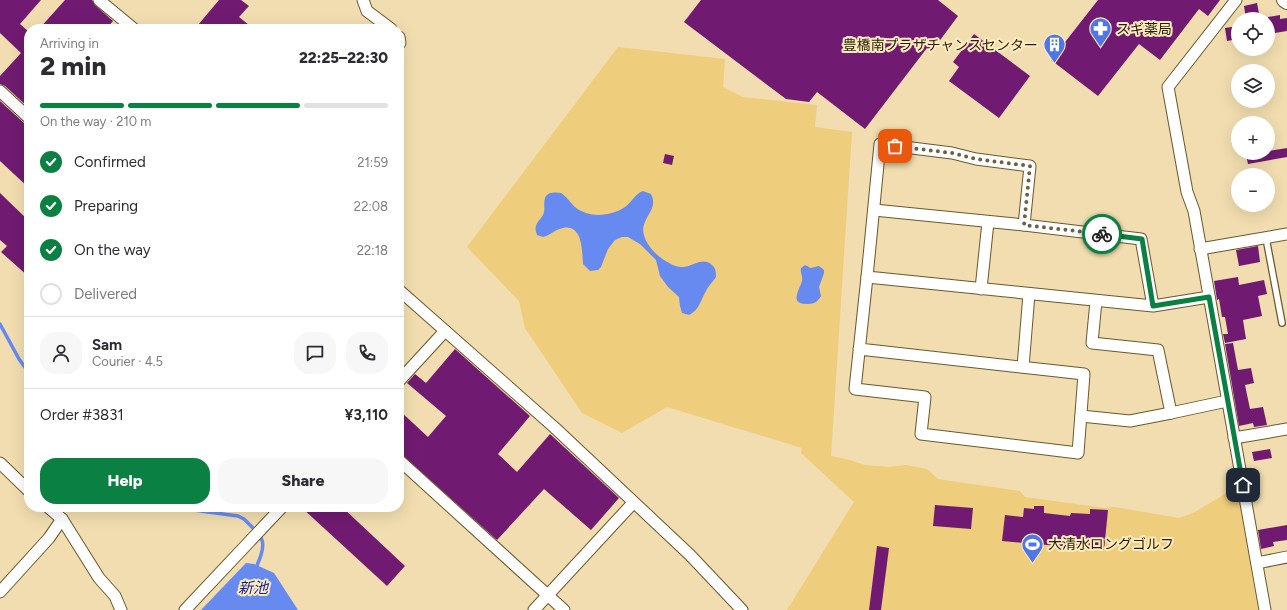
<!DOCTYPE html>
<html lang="en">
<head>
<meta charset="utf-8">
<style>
	body { margin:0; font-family:Figtree,"Noto Sans JP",sans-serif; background:#f7f7f7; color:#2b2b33; height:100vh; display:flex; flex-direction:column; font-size:15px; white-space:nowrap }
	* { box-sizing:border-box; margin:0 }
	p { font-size:13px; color:#7c7c81 }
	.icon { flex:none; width:22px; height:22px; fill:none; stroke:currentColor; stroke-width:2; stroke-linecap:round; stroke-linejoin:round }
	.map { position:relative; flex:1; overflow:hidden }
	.side { position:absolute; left:24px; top:24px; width:380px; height:488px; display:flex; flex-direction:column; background:#fff; border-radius:16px; box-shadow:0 4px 16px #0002 }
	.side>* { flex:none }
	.buttons { position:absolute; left:1231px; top:12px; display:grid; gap:8px }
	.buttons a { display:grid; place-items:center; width:44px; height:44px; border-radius:50%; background:#fff; box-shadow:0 4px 16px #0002; font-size:20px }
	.pin { position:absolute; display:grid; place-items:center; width:34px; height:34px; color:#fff; margin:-17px; border-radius:8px; box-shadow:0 2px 6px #0006 }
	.courier { position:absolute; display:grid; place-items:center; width:40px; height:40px; margin:-20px; border:3px solid #0b8043; border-radius:50%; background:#fff; color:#222; box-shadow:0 1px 5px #0007 }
	.head em { font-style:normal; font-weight:800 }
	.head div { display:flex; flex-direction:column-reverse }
	.head { display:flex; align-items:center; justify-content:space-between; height:68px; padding:0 16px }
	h1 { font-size:26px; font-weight:800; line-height:30px }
	.bar { display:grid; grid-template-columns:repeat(4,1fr); gap:6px 4px; align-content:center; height:48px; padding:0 16px }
	.bar i { height:5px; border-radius:3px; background:#e1e1e2 }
	.bar .current { background:#0b8043 }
	.bar p { grid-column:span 4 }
	.line { display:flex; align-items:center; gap:10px; padding:0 16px; border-top:1px solid #e1e1e2 }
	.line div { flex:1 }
	.round { display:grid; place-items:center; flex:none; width:42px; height:42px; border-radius:16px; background:#f7f7f7 }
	ol { padding:0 16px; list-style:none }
	li { display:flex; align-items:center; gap:12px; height:44px }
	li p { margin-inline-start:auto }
	li .icon { padding:4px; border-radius:50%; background:#0b8043; color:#fff; stroke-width:4 }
	li:last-child { color:#7c7c81 }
	li i { width:22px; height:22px; border:2px solid #e1e1e2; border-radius:50% }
	.action { display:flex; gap:8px; margin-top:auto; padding:8px 16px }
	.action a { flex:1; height:46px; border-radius:16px; background:#0b8043; color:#fff; font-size:16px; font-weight:800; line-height:46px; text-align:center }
	.action a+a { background:#f7f7f7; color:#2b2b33 }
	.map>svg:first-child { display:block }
</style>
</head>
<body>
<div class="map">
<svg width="1287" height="610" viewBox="0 0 1287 610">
	<rect width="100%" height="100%" fill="#f1ddaf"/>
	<!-- green -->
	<path fill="#eecd7d" d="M618 47 725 59 723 87 743 97 817 105 815 127 852 132 831 456 850 460 865 465 889 467 906 465 927 469 938 479 1020 491 1025 497 1105 508 1115 507 1179 518 1193 513 1237 487 1258 610H787L854 502 801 453 802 448 667 407 622 433 582 413 525 328 519 301 467 247Z"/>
	<!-- water -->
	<g fill="#668aef">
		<path d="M643 191 651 194C657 206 649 212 645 222 638 236 653 253 664 260 669 263 675 267 681 267 692 268 703 255 713 266 716 269 716 273 716 277 713 282 708 286 706 291 700 301 700 309 689 315L682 313 680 306 679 297 668 287 660 276 656 260 640 244 628 237H622L615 240 608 249 601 267 598 270 590 271 583 264C582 252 583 224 563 228 555 229 550 236 543 237L537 235C532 222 542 221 544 212 545 207 543 200 546 196 550 191 557 193 561 193 567 197 570 202 575 207 588 218 610 217 625 207 632 202 635 194 643 191Z"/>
		<path d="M805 265 811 268 819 266 824 270V273L819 287 821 296C818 301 815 304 808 304 788 305 800 289 802 281 803 276 800 273 801 268Z"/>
		<path d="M246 563 254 564 274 573 298 610H201Z"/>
	</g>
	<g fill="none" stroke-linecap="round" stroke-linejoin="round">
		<!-- stream -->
		<g stroke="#668aef" stroke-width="3.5">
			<path d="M0 324 19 359 29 373"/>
			<path d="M171 507 238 516 244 519 256 531"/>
			<path d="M255 570C259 561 266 546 261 538"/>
		</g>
	</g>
	<!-- building -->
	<g fill="#701b71">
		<path d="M0 0H41L20 24 29 32V108L5 86 0 84V76L21 53 0 33Z"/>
		<path d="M65 0H92L95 5 113 21 106 29H39Z"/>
		<path d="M219 0H241L249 6 239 17 254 29H203L198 25Z"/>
		<path d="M701 0H938L958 16 932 51 927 48 865 129 817 92 809 102 786 99 684 22Z"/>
		<path d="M1098 0H1220L1208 16 1199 9 1160 60 1139 44 1098 96 1051 60Z"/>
		<path d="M1257 3 1260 19H1246L1244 6Z"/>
		<path d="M1280 15V19L1287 18V31L1268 34V17Z"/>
		<path d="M1238 26V39L1227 41 1225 28Z"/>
		<path d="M974 34 1030 76 999 118 949 81 959 67 953 62Z"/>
		<path d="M0 101 24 123 29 125V188L0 161Z"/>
		<path d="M1287 148V157L1248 164 1246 155 1268 153V151Z"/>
		<path d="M665 154 674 156 672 165 663 163Z"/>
		<path d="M0 193 29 221V277L1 252 7 246 0 240Z"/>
		<path d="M1258 246 1260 262 1239 266 1236 250Z"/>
		<path d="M1238 277 1239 285 1264 280 1267 294 1258 296 1262 316 1243 320 1246 339 1225 343 1223 334H1228L1225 317H1222L1219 299 1217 300 1214 281Z"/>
		<path d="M1233 343 1238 370 1251 368 1254 383 1245 385 1250 409 1263 407 1267 425 1254 427 1253 423 1239 426 1225 344Z"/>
		<path d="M455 349 530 416 498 454 517 472 550 434 619 498 591 530 544 489 497 540 399 452V410L428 437 446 416 407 383 415 374 426 383Z"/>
		<path d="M1270 449 1272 458 1254 461 1252 452Z"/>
		<path d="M935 505 973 508 971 529 933 526Z"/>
		<path d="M1034 506H1044V513L1070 516 1071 513 1090 514V509L1108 510 1104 550 1002 541 1005 515 1023 517 1024 508 1034 509Z"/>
		<path d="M301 507H342L405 566 387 586Z"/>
		<path d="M1287 525V540L1273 542 1274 546 1261 549 1258 530Z"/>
		<path d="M877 546 889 548 881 610H869Z"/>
	</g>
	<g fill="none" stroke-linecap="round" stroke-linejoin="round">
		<defs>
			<path id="service" d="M1266 238 1282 323"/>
			<g id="minor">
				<path d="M99 0 134 29"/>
				<path d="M363 0 367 11 391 29"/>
				<path d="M1236 0 1168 87 1187 192 1194 211 1265 610"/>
				<path d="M399 37 400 43 399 44"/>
				<path d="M0 91 29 118"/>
				<path d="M874 210 1024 225"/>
				<path d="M1200 249 1287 234"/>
				<path d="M981 289 988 222"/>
				<path d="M399 290 555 428 690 555 742 610"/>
				<path d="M1096 301 1092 343 1158 350 1171 413 1227 401"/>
				<path d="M1153 306 1141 239 1024 225 1030 166 976 159 952 153 880 144 867 277 1153 306 1209 297"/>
				<path d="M859 349 1084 374 1078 453 921 434 925 397 855 389 867 277"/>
				<path d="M1023 367 1029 294"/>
				<path d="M399 381 445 331"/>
				<path d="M1081 416 1130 421 1171 413"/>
				<path d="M1234 438 1287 429"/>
				<path d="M399 460 564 610"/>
				<path d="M0 463 29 491"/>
				<path d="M48 507 62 519 99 578 115 596 121 610"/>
				<path d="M1257 563 1287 557"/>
				<path d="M0 592 49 538 62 519"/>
				<path d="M185 610 282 507"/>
				<path d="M534 610 633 503"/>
			</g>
			<path id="tertiary" d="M1284 0 1287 2"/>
		</defs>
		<!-- service casing -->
		<use href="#service" stroke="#69582d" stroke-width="8"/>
		<!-- minor casing -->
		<use href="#minor" stroke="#69582d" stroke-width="13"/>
		<!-- tertiary casing -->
		<use href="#tertiary" stroke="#69582d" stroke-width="16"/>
		<!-- service -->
		<use href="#service" stroke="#fff" stroke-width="5.5"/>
		<!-- minor -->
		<use href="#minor" stroke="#fff" stroke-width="11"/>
		<!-- tertiary -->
		<use href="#tertiary" stroke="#fff" stroke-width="14"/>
	</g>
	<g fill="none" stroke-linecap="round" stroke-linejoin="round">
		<!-- done -->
		<path stroke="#6c6145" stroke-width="4" stroke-dasharray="0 7.2" d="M895 146 952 153 976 159 1030 166 1024 225 1102 234"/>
		<!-- route -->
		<path stroke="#0b8043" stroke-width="5" d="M1102 234 1142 239 1153 306 1209 297 1243 485"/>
	</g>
	<!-- icons -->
	<defs>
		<symbol id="pharmacy-pin" viewBox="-11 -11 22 30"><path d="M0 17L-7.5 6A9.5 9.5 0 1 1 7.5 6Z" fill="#5075e9" stroke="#ffebbc"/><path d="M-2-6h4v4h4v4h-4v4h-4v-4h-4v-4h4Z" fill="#fff"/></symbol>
		<symbol id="building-pin" viewBox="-11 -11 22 30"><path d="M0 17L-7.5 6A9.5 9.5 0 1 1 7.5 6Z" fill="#5075e9" stroke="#ffebbc"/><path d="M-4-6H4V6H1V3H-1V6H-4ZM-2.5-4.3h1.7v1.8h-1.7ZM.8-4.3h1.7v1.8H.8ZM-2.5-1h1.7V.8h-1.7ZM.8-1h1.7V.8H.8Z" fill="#fff"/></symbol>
		<symbol id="stadium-pin" viewBox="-11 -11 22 30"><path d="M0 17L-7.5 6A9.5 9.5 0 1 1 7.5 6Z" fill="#5075e9" stroke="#ffebbc"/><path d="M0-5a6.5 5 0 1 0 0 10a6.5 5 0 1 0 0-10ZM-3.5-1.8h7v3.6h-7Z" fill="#fff"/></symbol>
	</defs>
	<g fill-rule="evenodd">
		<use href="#pharmacy-pin" x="1088" y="16" width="25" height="34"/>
		<use href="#building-pin" x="1042" y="32" width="25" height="34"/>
		<use href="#stadium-pin" x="1020" y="532" width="25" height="34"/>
	</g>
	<g text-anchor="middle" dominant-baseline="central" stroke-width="4" stroke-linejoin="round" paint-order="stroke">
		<!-- poi labels -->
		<g font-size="14" fill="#251e0c" stroke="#ffebbc" text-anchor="start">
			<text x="1116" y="29">スギ薬局</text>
			<text x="1038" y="45" text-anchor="end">豊橋南プラザチャンスセンター</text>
			<text x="1048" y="544">大清水ロングゴルフ</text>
		</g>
		<!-- water labels -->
		<g font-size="15" font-style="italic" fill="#152499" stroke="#ffebbc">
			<text x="253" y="588">新池</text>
		</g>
	</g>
</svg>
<div class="buttons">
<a><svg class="icon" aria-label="locate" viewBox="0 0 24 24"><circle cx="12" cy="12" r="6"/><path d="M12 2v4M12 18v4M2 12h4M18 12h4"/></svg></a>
<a><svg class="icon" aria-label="layers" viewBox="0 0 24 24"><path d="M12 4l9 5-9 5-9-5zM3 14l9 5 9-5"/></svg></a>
<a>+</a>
<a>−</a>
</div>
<div class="pin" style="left:895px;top:146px;background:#ea580c"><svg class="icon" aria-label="bag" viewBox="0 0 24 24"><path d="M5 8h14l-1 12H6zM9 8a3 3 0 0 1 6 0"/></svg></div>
<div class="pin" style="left:1243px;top:485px;background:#1f2937"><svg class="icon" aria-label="home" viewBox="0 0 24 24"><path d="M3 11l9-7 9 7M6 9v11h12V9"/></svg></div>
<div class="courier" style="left:1102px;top:234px"><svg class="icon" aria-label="bike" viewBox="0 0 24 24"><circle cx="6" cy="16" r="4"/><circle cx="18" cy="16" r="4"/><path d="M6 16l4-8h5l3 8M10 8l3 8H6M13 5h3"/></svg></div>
<section class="side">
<div class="head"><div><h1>2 min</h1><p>Arriving in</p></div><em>22:25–22:30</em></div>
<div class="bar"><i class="current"></i><i class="current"></i><i class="current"></i><i></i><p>On the way · 210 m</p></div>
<ol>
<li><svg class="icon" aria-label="check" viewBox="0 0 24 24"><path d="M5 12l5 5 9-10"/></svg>Confirmed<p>21:59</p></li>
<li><svg class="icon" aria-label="check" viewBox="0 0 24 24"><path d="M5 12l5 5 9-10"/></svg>Preparing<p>22:08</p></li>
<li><svg class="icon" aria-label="check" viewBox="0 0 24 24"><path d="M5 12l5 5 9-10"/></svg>On the way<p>22:18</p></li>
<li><i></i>Delivered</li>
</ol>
<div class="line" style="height:72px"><a class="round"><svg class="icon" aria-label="person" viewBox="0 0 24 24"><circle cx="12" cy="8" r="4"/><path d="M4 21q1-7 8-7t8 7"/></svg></a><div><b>Sam</b><p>Courier · 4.5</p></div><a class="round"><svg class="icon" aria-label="chat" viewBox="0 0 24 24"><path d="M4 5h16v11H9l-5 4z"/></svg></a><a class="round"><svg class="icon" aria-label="phone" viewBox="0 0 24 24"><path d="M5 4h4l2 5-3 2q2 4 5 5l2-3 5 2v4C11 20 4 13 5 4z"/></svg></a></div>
<div class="line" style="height:52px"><div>Order #3831</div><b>¥3,110</b></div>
<div class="action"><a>Help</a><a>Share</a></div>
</section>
</div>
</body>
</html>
